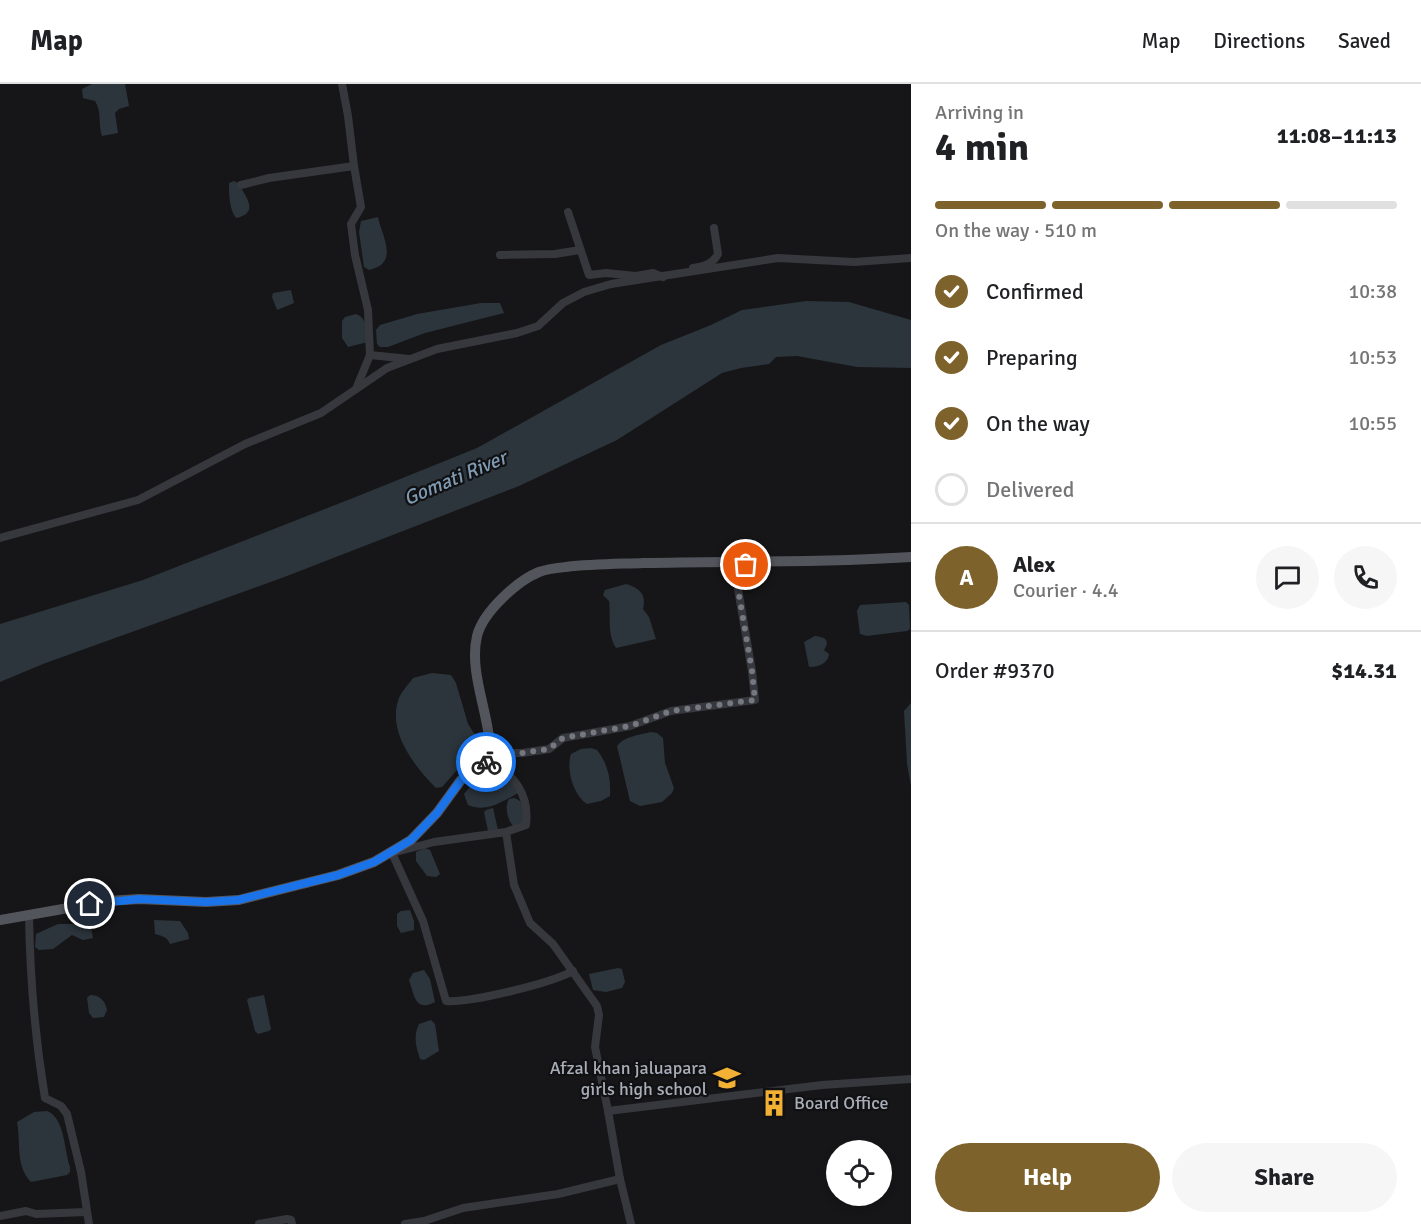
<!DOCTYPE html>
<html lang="en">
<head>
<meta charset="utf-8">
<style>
	body { margin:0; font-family:Signika,sans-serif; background:#f6f6f6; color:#202124; height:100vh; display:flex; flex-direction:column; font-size:22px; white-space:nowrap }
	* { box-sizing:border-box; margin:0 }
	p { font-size:20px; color:#757577 }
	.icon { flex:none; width:33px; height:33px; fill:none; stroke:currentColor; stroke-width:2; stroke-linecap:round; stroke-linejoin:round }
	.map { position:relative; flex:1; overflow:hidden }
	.drawer { display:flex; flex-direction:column; background:#fff; width:510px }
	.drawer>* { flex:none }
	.controls { position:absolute; left:826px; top:1056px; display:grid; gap:12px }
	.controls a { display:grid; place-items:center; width:66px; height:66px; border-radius:50%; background:#fff; box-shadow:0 3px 9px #0003; font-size:30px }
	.pin { position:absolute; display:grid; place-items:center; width:51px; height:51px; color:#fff; margin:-26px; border:3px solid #fff; border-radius:50%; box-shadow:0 2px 6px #0007 }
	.courier { position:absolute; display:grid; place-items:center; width:60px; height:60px; margin:-30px; border:4px solid #1a73e8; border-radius:50%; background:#fff; color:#222; box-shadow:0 2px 8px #0007 }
	.summary em { font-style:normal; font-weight:700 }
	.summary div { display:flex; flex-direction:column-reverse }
	.summary { display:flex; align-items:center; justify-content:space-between; height:102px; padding:0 24px }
	h1 { font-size:39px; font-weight:700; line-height:45px }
	.bar { display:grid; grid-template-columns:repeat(4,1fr); gap:9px 6px; align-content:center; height:72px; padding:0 24px }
	.bar i { height:8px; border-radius:4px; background:#e0e0e0 }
	.bar .current { background:#7e622b }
	.bar p { grid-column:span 4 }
	.line { display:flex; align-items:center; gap:15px; padding:0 24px; border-top:2px solid #e0e0e0 }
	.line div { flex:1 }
	.round { display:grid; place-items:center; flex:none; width:63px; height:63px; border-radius:32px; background:#f6f6f6 }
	ol { padding:0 24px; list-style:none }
	li { display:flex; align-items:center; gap:18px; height:66px }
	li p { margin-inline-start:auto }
	li .icon { padding:6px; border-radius:50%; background:#7e622b; color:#fff; stroke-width:4 }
	li:last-child { color:#757577 }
	li i { width:33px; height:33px; border:3px solid #e0e0e0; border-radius:50% }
	.cta { display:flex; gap:12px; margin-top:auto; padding:12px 24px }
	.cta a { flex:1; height:69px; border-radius:36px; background:#7e622b; color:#fff; font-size:24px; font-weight:700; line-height:69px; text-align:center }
	.cta a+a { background:#f6f6f6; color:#202124 }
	header { display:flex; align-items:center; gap:36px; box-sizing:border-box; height:84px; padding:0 30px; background:#fff; border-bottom:2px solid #e0e0e0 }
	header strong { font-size:28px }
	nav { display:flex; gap:33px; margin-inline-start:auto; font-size:21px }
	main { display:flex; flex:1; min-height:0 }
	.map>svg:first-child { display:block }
</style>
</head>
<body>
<header>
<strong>Map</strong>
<nav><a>Map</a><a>Directions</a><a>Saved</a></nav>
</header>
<main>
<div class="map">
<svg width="911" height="1140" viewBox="0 0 911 1140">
	<rect width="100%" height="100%" fill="#161618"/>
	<!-- water -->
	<g fill="#2c353c">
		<path d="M92 0H125L129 22 119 25 115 29 118 49 102 52C98 41 102 27 95 17L83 14 82 5Z"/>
		<path d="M234 97 238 99C246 113 260 129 236 134 229 125 229 110 229 99Z"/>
		<path d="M378 133C382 153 400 179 369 186L364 183 359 148 361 137Z"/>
		<path d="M291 206 294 219 277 226 272 213 273 209Z"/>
		<path d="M806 217 849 218 911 236V284L857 283 797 272 776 273 769 280 741 284 722 289 617 356 519 402 287 492 43 580 0 598V540L143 496 353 414 477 364 661 261 711 241 742 226Z"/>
		<path d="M481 219H500L504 229 425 249 388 263H380L377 260 376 246 380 241 417 230Z"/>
		<path d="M356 230C368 235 366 245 368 258L348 263 342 254V237L345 233Z"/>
		<path d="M626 500C639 504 647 510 643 525L649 533 656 555 616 564C607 550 611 533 609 517L603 511 605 506Z"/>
		<path d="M906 518 909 521 910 545 907 547 867 552 860 550 857 527 860 521Z"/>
		<path d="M815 552C821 553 827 553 827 560L824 566 829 570C828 580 818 583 809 583L804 558Z"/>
		<path d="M432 589 451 591 456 599 468 640 479 657 478 675 458 685 442 703 436 704C415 683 388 649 398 617 400 609 408 601 413 594Z"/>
		<path d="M911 619V702L907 680 904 627Z"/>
		<path d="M651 648 657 649 663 654 665 679 674 704 672 709 662 718 640 722 630 717 617 662C624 652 640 651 651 648Z"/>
		<path d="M591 664 597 666C608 680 611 695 610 712L601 717 587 720C573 711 566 686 571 670L581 665Z"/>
		<path d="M493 686 499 690 508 691 518 709C502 718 485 729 468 721L464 710 475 697Z"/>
		<path d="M514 714C526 718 524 727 524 738L513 742C508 736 504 723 509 715Z"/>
		<path d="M493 724 498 746 488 747 484 728 486 726Z"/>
		<path d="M425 764 430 766 440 790 436 793 427 792 416 777V768Z"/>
		<path d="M410 826 414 837V846L401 849 397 842V830L401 827Z"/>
		<path d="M154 836 180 837 188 849 189 855 170 860C167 853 163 852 155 850Z"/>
		<path d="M58 840H77L91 843 93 854 83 856 72 851 53 865 39 866 35 863 36 850Z"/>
		<path d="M618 884 622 885 625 898 622 904 606 908 593 906 589 890Z"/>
		<path d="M424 886 430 895 435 918C415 929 414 910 409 896L413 889Z"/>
		<path d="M90 911C100 911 105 917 107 926L104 933 93 934 89 929 87 914Z"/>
		<path d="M264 911 271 945 269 947 258 950 255 947 247 916 249 914Z"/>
		<path d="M431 936 435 940 439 967 424 976 420 975C416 963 413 952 419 940Z"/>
		<path d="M47 1027C65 1034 64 1066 70 1083V1088L67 1091 31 1098C15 1082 21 1059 17 1038L34 1028Z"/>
	</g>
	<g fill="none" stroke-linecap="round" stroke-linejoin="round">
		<!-- minor -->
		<g stroke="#37383d" stroke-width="8">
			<path d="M342 0 348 32 354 82"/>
			<path d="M241 101 269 94 354 82 361 123 351 140 355 171 368 226 370 271 409 275"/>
			<path d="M568 128 589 191 606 189 636 192 653 189 663 193"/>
			<path d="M500 171 555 170 580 166"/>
			<path d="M693 184C704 182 713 180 718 170L714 144"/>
			<path d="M356 305 370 271"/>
			<path d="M0 454 138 416 245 360 321 329 387 284 437 265 517 249 538 242 563 219 584 208 611 200 778 174 854 178 911 174"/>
			<path d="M490 669H522L549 665 563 654 630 642 671 627 755 616 752 587 738 505C738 492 740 485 750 477"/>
			<path d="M490 674C513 692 530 709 526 741L506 748"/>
			<path d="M29 831C30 893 35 954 45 1014L61 1022 67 1030 81 1088 89 1140"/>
			<path d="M573 887C551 899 471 919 446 917L423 837 392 769 434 758 506 748 514 801 530 839 553 860 597 922 599 931 595 963 608 1027"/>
			<path d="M0 1132 26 1127 36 1130 86 1128"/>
			<path d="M259 1140 287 1135 291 1136 292 1140"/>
			<path d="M405 1140 424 1137 463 1124 558 1110 620 1095"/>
			<path d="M631 1140 620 1095 608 1027 822 1001 911 995"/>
		</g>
		<!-- major -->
		<path stroke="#53555c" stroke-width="10" d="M0 836 108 817 139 815 206 818 239 816 338 791 374 778 411 756 437 729 461 696 490 674C492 634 468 591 477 552 483 528 517 497 539 488 547 485 557 484 566 483 592 480 617 480 643 479 732 477 822 479 911 473"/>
	</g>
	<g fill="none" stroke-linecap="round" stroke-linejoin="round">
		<!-- done -->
		<path stroke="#757880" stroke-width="6" stroke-dasharray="0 10.8" d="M486 678 490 674V669H522L549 665 563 654 630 642 671 627 755 616 752 587 738 505V493L746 481"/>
		<!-- route -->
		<path stroke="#1a73e8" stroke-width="8" d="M90 820 139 815 206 818 238 816 338 791 374 778 411 756 437 729 461 696 486 678"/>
	</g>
	<!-- icons -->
	<defs>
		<symbol id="school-bare" viewBox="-9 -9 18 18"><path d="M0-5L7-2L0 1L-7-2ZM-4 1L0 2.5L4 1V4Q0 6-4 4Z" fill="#f2b134" stroke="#111113" stroke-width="2.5" paint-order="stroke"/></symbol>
		<symbol id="building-bare" viewBox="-9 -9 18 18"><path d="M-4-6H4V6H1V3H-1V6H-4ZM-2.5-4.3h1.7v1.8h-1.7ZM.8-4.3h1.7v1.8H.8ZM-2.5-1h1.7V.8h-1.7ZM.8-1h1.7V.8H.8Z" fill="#f2b134" stroke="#111113" stroke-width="2.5" paint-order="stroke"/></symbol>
	</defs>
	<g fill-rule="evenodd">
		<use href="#school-bare" x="708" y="975" width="38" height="38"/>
		<use href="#building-bare" x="755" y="1000" width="38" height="38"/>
	</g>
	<g text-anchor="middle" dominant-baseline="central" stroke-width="4.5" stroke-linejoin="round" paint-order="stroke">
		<!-- poi labels -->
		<g font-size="18" fill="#a8adb8" stroke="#111113" text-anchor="end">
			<text x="707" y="984">Afzal khan jaluapara<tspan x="707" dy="21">girls high school</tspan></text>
			<text x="794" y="1019" text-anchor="start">Board Office</text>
		</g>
		<!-- water labels -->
		<g font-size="20" font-style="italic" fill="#7f9bb3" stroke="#111113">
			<text transform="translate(455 394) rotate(-23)">Gomati River</text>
		</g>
	</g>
</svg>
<div class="controls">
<a><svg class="icon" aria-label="locate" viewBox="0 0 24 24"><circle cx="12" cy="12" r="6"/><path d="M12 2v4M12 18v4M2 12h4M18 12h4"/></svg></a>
</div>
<div class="pin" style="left:746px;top:481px;background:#ea580c"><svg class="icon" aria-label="bag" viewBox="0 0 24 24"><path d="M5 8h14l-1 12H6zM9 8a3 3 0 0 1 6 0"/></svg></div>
<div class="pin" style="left:90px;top:820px;background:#1f2937"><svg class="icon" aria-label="home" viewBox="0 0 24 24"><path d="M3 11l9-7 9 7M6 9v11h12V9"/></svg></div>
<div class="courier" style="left:486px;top:678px"><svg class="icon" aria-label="bike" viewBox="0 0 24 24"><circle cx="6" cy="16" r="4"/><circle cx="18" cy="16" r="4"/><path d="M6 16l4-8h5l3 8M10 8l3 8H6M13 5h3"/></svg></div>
</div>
<section class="drawer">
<div class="summary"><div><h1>4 min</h1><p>Arriving in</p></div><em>11:08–11:13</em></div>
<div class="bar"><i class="current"></i><i class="current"></i><i class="current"></i><i></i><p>On the way · 510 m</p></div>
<ol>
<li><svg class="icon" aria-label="check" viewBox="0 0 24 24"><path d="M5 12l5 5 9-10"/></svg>Confirmed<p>10:38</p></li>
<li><svg class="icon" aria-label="check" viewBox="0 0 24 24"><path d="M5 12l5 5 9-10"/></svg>Preparing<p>10:53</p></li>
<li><svg class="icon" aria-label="check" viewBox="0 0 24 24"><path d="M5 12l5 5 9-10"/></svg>On the way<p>10:55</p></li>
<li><i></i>Delivered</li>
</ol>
<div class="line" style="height:108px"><b class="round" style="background:#7e622b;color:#fff">A</b><div><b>Alex</b><p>Courier · 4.4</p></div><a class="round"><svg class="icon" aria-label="chat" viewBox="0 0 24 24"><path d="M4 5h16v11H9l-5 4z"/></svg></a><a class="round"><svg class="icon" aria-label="phone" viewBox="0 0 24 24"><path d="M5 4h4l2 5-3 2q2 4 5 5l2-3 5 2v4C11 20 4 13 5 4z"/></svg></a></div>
<div class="line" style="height:78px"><div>Order #9370</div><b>$14.31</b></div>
<div class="cta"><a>Help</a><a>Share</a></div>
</section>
</main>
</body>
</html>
